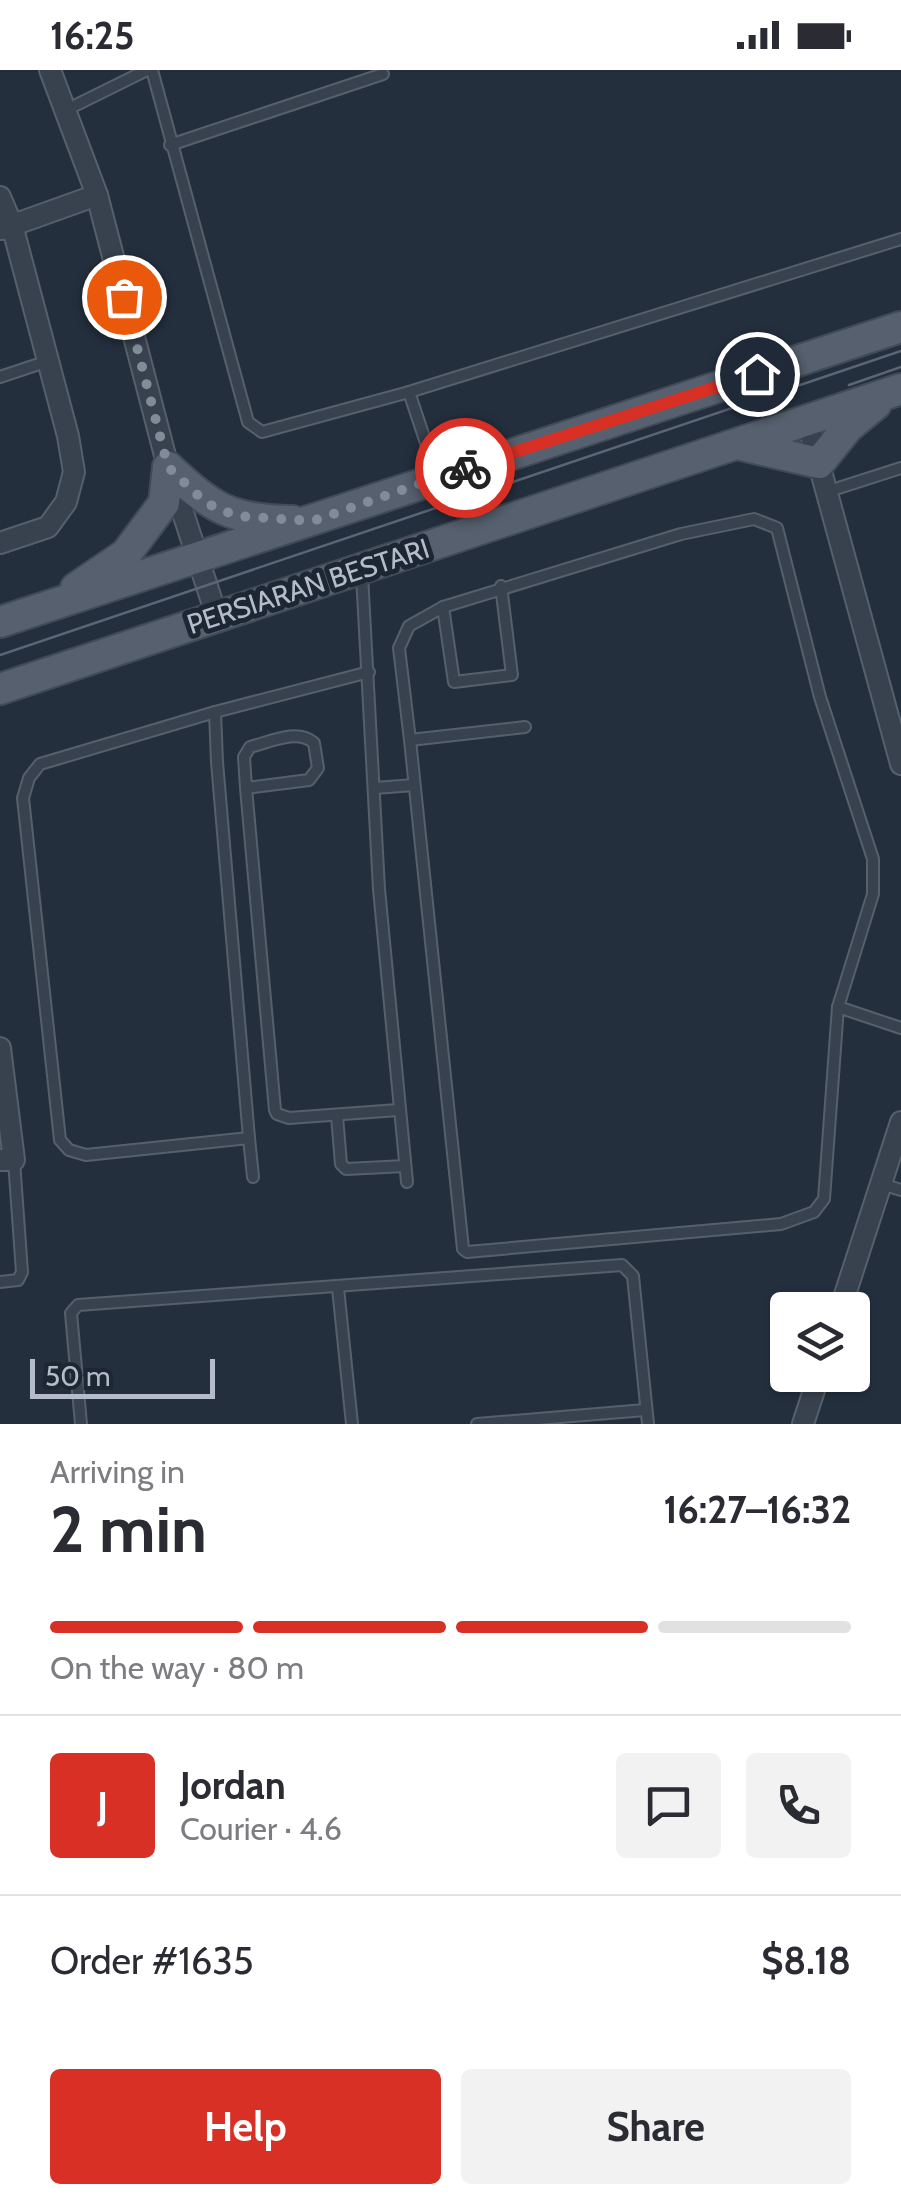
<!DOCTYPE html>
<html lang="en">
<head>
<meta charset="utf-8">
<style>
	body { margin:0; font-family:Cabin,sans-serif; background:#f2f2f3; color:#2b2b33; height:100vh; display:flex; flex-direction:column; font-size:38px; white-space:nowrap }
	* { box-sizing:border-box; margin:0 }
	p { font-size:32px; color:#7c7c81 }
	.icon { flex:none; width:55px; height:55px; fill:none; stroke:currentColor; stroke-width:2; stroke-linecap:round; stroke-linejoin:round }
	.map { position:relative; height:1354px; overflow:hidden }
	.drawer { display:flex; flex-direction:column; background:#fff; flex:1 }
	.drawer>* { flex:none }
	.controls { position:absolute; left:770px; top:1222px; display:grid; gap:20px }
	.controls a { display:grid; place-items:center; width:100px; height:100px; border-radius:10px; background:#fff; box-shadow:0 2px 8px #0004; font-size:50px }
	.scale { position:absolute; left:30px; bottom:25px; width:185px; box-sizing:border-box; padding-left:10px; border:5px solid #b4bcc9; border-top:0; font-size:28px; line-height:35px; white-space:nowrap; color:#b4bcc9; -webkit-text-stroke:8px #1d2633; paint-order:stroke }
	.pin { position:absolute; display:grid; place-items:center; width:85px; height:85px; color:#fff; margin:-42px; border:5px solid #fff; border-radius:50%; box-shadow:0 2px 10px #0007 }
	.courier { position:absolute; display:grid; place-items:center; width:100px; height:100px; margin:-50px; border:8px solid #d93025; border-radius:50%; background:#fff; color:#222; box-shadow:0 2px 12px #0007 }
	.headline em { font-style:normal; font-weight:800 }
	.headline div { display:flex; flex-direction:column-reverse }
	.headline { display:flex; align-items:center; justify-content:space-between; height:170px; padding:0 50px }
	h1 { font-size:65px; font-weight:800; line-height:75px }
	.bar { display:grid; grid-template-columns:repeat(4,1fr); gap:15px 10px; align-content:center; height:120px; padding:0 50px }
	.bar i { height:12px; border-radius:8px; background:#e1e1e2 }
	.bar .active { background:#d93025 }
	.bar p { grid-column:span 4 }
	.line { display:flex; align-items:center; gap:25px; padding:0 50px; border-top:2px solid #e1e1e2 }
	.line div { flex:1 }
	.round { display:grid; place-items:center; flex:none; width:105px; height:105px; border-radius:10px; background:#f2f2f3 }
	.action { display:flex; gap:20px; margin-top:auto; padding:20px 50px }
	.action a { flex:1; height:115px; border-radius:10px; background:#d93025; color:#fff; font-size:40px; font-weight:800; line-height:115px; text-align:center }
	.action a+a { background:#f2f2f3; color:#2b2b33 }
	.status { display:flex; justify-content:space-between; align-items:center; height:70px; padding:0 50px; background:#fff; direction:ltr }
	.status svg { height:28px; fill:currentColor }
	.map>svg:first-child { display:block }
</style>
</head>
<body>
<div class="status"><b>16:25</b><svg viewBox="0 0 49 12"><path d="M0 12V9h3v3zM5 12V6h3v6zM10 12V3h3v9zM15 12V0h3v12zM26 1h20v11H26zM47 4h2v5h-2z"/></svg></div>
<div class="map">
<svg width="901" height="1354" viewBox="0 0 901 1354">
	<rect width="100%" height="100%" fill="#242f3e"/>
	<g fill="none" stroke-linecap="round" stroke-linejoin="round">
		<defs>
			<g id="service">
				<path d="M152 0 248 352 262 362 409 322 437 406"/>
				<path d="M66 40 147 0"/>
				<path d="M170 75 383 4"/>
				<path d="M0 307 48 291"/>
				<path d="M409 322 901 169"/>
				<path d="M826 422 901 398"/>
				<path d="M362 505 379 819 407 1112"/>
				<path d="M501 516 512 605 454 612 443 537 681 464 754 449 777 458 820 627 873 789V824L838 937"/>
				<path d="M215 642 217 692 249 1068"/>
				<path d="M525 657 410 670 463 1179 467 1182 781 1154 814 1142 824 1129 838 937 901 958"/>
				<path d="M410 670 399 578 409 556 443 537"/>
				<path d="M246 718 309 710 318 698 314 673C297 658 270 672 250 677L244 687 246 718 275 1040 277 1044 289 1048 398 1040"/>
				<path d="M375 718 414 715"/>
				<path d="M337 1046 341 1094 346 1099 405 1096"/>
				<path d="M253 1107 249 1068 86 1085 69 1080 60 1070 23 728 29 708 40 694 215 642 369 602"/>
				<path d="M882 1114 901 1120"/>
				<path d="M0 1212 18 1210 22 1202 14 1091"/>
				<path d="M338 1218 352 1354"/>
				<path d="M81 1354 71 1243 78 1235 622 1195 633 1206 648 1354"/>
				<path d="M477 1354 645 1340"/>
			</g>
			<g id="minor">
				<path d="M50 0 97 125 168 397 217 547"/>
				<path d="M0 127 12 155 68 366 74 402 66 432 48 457 0 473"/>
				<path d="M2 159 97 125"/>
				<path d="M807 350 901 694"/>
				<path d="M0 978 14 1090H0"/>
				<path d="M840 1240 901 1052"/>
				<path d="M803 1354 819 1305"/>
			</g>
			<g id="primary">
				<path d="M737 374 819 393 848 357 876 334"/>
				<path d="M168 397C213 439 230 450 293 451"/>
				<path d="M76 518 126 484 164 433 168 397"/>
				<path d="M0 552 901 257"/>
				<path d="M0 619 901 319"/>
			</g>
		</defs>
		<!-- service casing -->
		<use href="#service" stroke="#565f6c" stroke-width="14"/>
		<!-- minor casing -->
		<use href="#minor" stroke="#565f6c" stroke-width="24"/>
		<!-- primary casing -->
		<use href="#primary" stroke="#414a57" stroke-width="34"/>
		<!-- service -->
		<use href="#service" stroke="#38414e" stroke-width="10"/>
		<!-- minor -->
		<use href="#minor" stroke="#38414e" stroke-width="20"/>
		<!-- primary -->
		<use href="#primary" stroke="#56606e" stroke-width="30"/>
		<!-- tram -->
		<g stroke="#5a6575" stroke-width="2.5">
			<path d="M849 315 901 297"/>
			<path d="M0 585 901 281"/>
		</g>
	</g>
	<g fill="none" stroke-linecap="round" stroke-linejoin="round">
		<!-- done -->
		<path stroke="#828b98" stroke-width="10" stroke-dasharray="0 18" d="M124 227 168 397 206 433 236 446 313 451 465 398"/>
		<!-- route -->
		<path stroke="#d93025" stroke-width="12" d="M465 398 757 304"/>
	</g>
	<g text-anchor="middle" dominant-baseline="central" stroke-width="10" stroke-linejoin="round" paint-order="stroke">
		<!-- street labels -->
		<g font-size="28" fill="#b4bcc9" stroke="#1d2633">
			<text transform="translate(308 516) rotate(-18)">PERSIARAN BESTARI</text>
		</g>
	</g>
</svg>
<div class="controls">
<a><svg class="icon" aria-label="layers" viewBox="0 0 24 24"><path d="M12 4l9 5-9 5-9-5zM3 14l9 5 9-5"/></svg></a>
</div>
<div class="scale">50 m</div>
<div class="pin" style="left:124px;top:227px;background:#ea580c"><svg class="icon" aria-label="bag" viewBox="0 0 24 24"><path d="M5 8h14l-1 12H6zM9 8a3 3 0 0 1 6 0"/></svg></div>
<div class="pin" style="left:757px;top:304px;background:#1f2937"><svg class="icon" aria-label="home" viewBox="0 0 24 24"><path d="M3 11l9-7 9 7M6 9v11h12V9"/></svg></div>
<div class="courier" style="left:465px;top:398px"><svg class="icon" aria-label="bike" viewBox="0 0 24 24"><circle cx="6" cy="16" r="4"/><circle cx="18" cy="16" r="4"/><path d="M6 16l4-8h5l3 8M10 8l3 8H6M13 5h3"/></svg></div>
</div>
<section class="drawer">
<div class="headline"><div><h1>2 min</h1><p>Arriving in</p></div><em>16:27–16:32</em></div>
<div class="bar"><i class="active"></i><i class="active"></i><i class="active"></i><i></i><p>On the way · 80 m</p></div>
<div class="line" style="height:180px"><b class="round" style="background:#d93025;color:#fff">J</b><div><b>Jordan</b><p>Courier · 4.6</p></div><a class="round"><svg class="icon" aria-label="chat" viewBox="0 0 24 24"><path d="M4 5h16v11H9l-5 4z"/></svg></a><a class="round"><svg class="icon" aria-label="phone" viewBox="0 0 24 24"><path d="M5 4h4l2 5-3 2q2 4 5 5l2-3 5 2v4C11 20 4 13 5 4z"/></svg></a></div>
<div class="line" style="height:130px"><div>Order #1635</div><b>$8.18</b></div>
<div class="action"><a>Help</a><a>Share</a></div>
</section>
</body>
</html>
